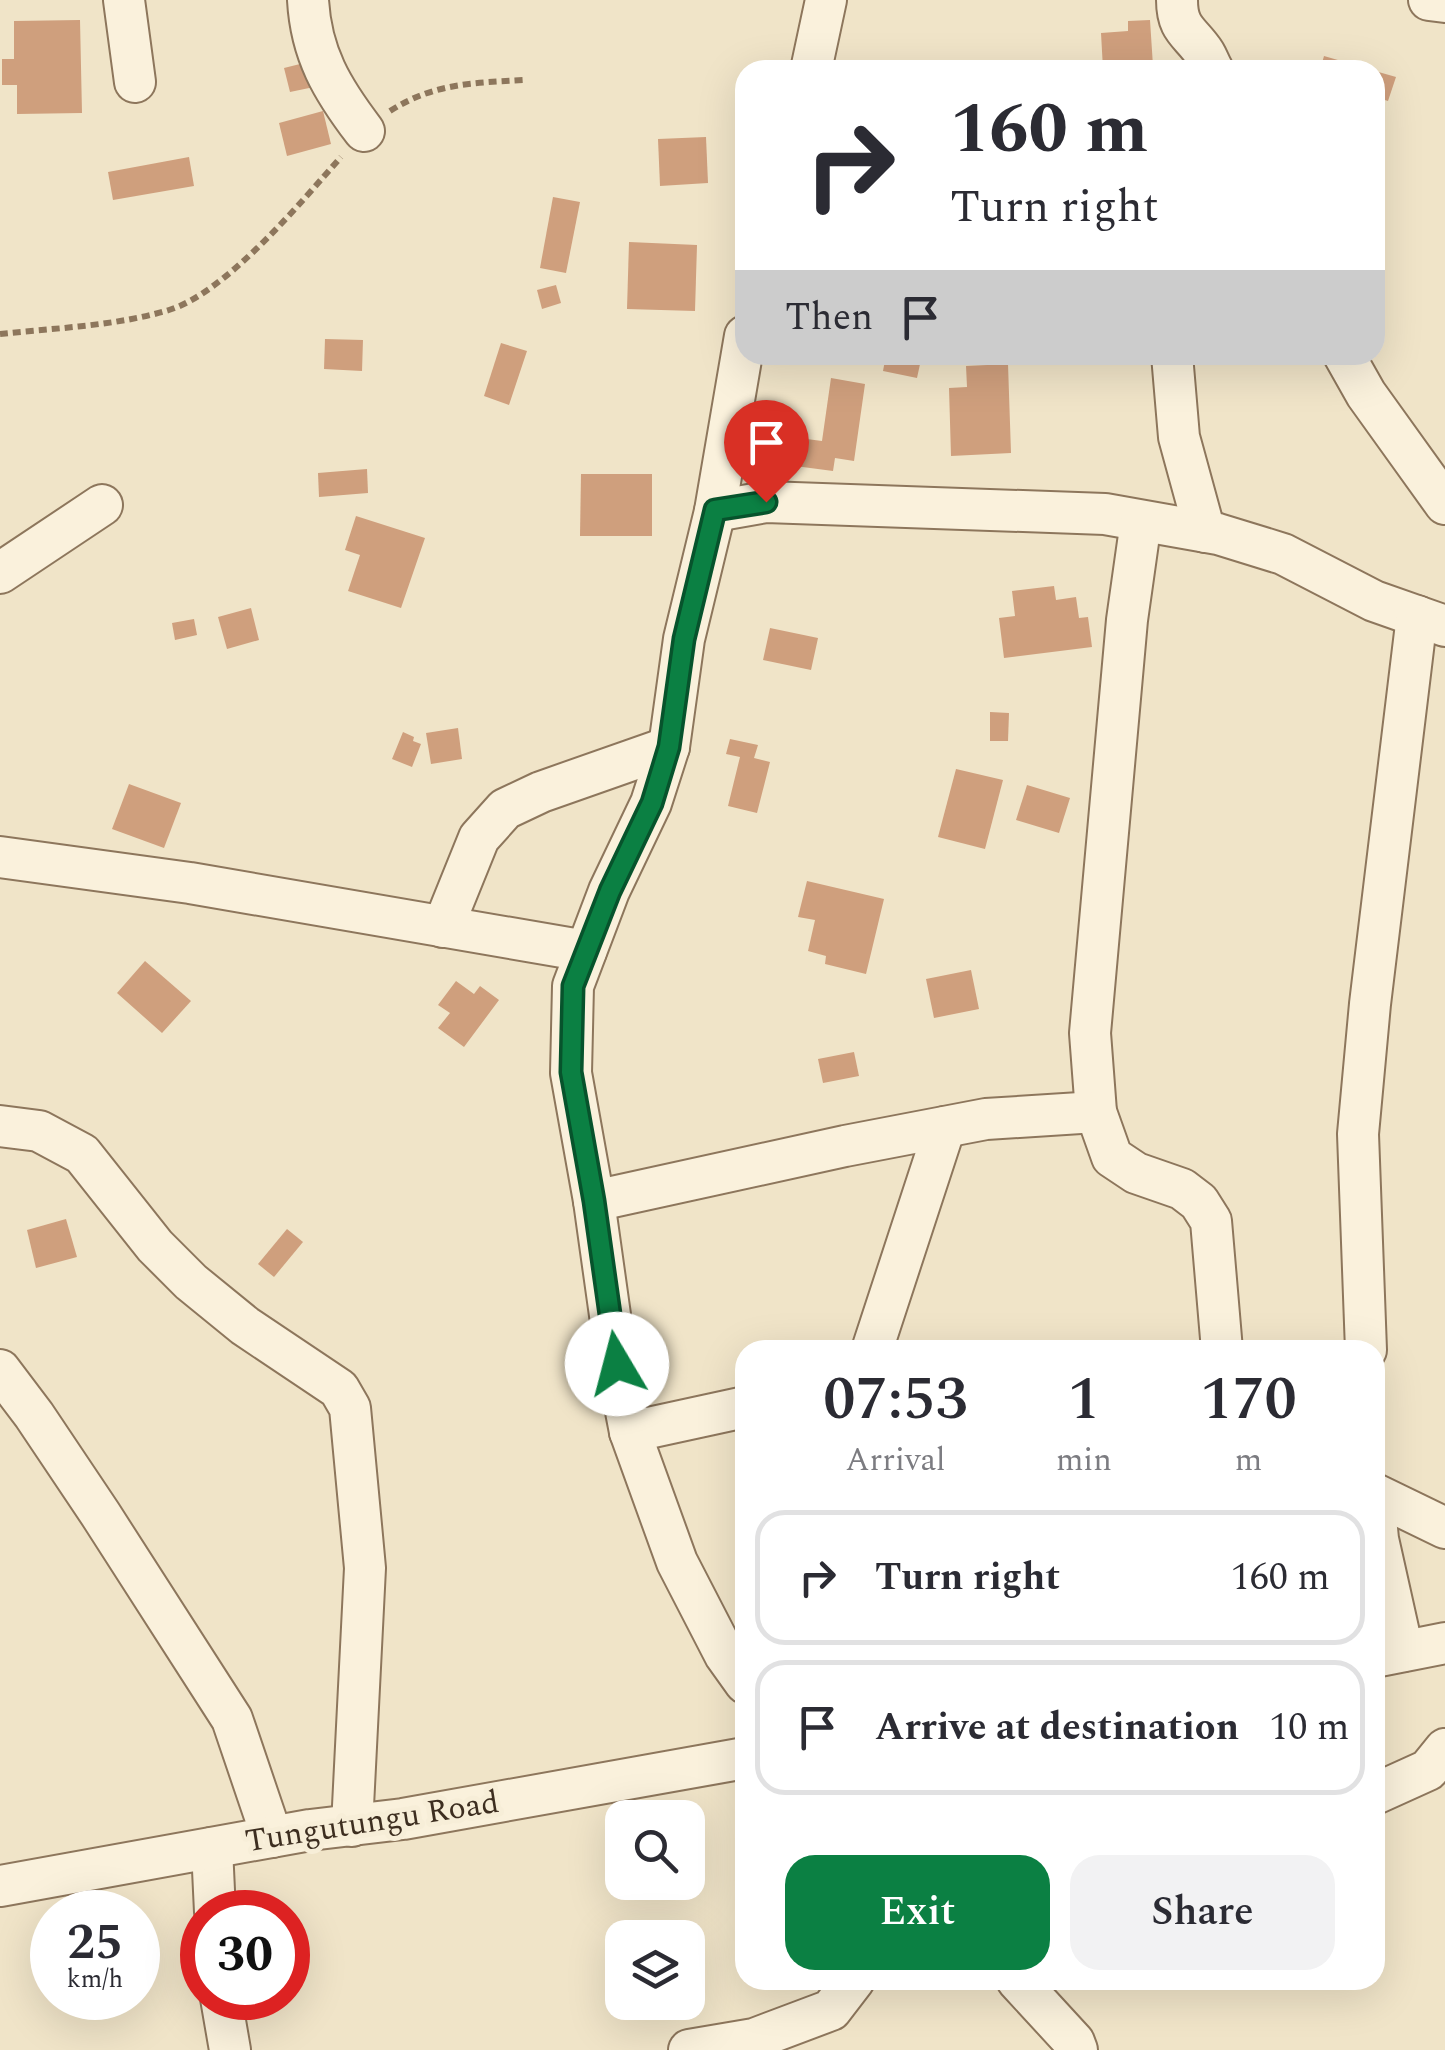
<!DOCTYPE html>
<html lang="en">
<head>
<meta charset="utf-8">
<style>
	body { margin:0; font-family:Spectral,serif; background:#f2f2f3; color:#2b2b33; height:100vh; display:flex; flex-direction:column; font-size:38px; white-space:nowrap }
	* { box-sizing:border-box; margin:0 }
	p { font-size:32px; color:#7c7c81 }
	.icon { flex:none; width:55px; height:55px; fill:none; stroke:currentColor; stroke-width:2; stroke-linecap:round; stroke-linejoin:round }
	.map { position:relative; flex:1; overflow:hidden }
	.drawer { position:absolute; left:735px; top:1340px; width:650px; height:650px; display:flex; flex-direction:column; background:#fff; border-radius:30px; box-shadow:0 10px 40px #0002 }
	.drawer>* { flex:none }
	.guide { position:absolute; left:735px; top:60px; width:650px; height:305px; border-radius:30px; box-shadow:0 10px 40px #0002; background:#fff; color:#2b2b33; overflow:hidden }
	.controls { position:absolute; left:605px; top:1800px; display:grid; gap:20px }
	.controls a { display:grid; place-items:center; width:100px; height:100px; border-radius:20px; background:#fff; box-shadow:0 10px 40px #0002; font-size:50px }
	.speed { position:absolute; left:30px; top:1890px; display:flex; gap:20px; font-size:50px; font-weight:700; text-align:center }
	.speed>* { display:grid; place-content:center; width:130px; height:130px; border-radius:50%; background:#fff; box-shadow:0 10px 40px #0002; line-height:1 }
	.speed small { font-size:25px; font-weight:400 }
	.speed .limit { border:15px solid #d22; background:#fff; color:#111 }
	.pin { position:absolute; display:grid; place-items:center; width:85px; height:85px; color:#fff; margin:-102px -42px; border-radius:50% 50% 50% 0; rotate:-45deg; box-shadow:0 0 10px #0007 }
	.pin .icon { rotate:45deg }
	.me { position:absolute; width:110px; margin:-55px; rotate:352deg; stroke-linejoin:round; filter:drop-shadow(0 0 8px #0008) }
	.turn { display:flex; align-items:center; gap:35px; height:210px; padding:0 50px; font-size:45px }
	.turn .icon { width:130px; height:130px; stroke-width:2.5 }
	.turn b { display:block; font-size:70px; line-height:85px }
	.then { display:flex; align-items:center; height:95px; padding:0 50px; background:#0003; gap:20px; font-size:38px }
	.eta { display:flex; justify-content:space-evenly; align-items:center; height:170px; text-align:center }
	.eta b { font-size:60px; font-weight:600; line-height:70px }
	.button { display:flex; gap:20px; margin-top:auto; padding:20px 50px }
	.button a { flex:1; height:115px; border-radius:30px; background:#0b8043; color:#fff; font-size:40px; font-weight:600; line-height:115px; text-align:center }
	.button a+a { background:#f2f2f3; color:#2b2b33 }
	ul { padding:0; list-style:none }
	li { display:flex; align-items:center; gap:30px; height:135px; margin:0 20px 15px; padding:0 30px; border:5px solid #e1e1e2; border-radius:30px }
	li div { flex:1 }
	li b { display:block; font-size:38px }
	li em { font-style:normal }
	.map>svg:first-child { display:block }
	.building { fill:#cf9f7d }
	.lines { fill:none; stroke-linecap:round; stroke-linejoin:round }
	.street-casing { stroke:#8d765c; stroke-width:44 }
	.path { stroke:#8d765c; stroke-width:6; stroke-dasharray:8 5; stroke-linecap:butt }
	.street { stroke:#faf1dc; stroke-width:40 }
	.route-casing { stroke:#07532c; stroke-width:25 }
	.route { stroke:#0b8043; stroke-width:18 }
	.labels { text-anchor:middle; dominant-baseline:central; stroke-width:10; stroke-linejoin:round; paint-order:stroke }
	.street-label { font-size:32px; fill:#3d2e20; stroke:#f7eed8 }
</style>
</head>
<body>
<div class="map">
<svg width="1445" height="2050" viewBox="0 0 1445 2050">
	<rect width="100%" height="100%" fill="#f0e4c8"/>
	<g class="building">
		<path d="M80,20L82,113L17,114V85H2V59H14V21Z"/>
		<path d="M1150,20L1153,66L1103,69L1101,33L1128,31V21Z"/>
		<path d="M1324,56L1369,69V70H1320Z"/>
		<path d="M308,62L314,87L290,92L284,68Z"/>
		<path d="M1375,71L1396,77L1388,101L1375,97Z"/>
		<path d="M323,111L331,144L287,156L279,123Z"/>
		<path d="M706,137L708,183L660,186L658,139Z"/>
		<path d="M189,157L194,186L113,200L108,172Z"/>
		<path d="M553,197L580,202L566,273L540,268Z"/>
		<path d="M629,242L697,245L695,311L627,309Z"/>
		<path d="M556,285L561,303L542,309L537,290Z"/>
		<path d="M325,339L363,340L362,371L324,369Z"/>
		<path d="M501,343L527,351L509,405L484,396Z"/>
		<path d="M886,355H922L917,378L883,371Z"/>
		<path d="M1008,364L1011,453L951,456L949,388L967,387L966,366Z"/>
		<path d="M831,378L865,384L854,461L835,458L833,471L795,466L799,438L822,441Z"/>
		<path d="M367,469L368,493L319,497L318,473Z"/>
		<path d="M581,474H652V536H580Z"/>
		<path d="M356,516L425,538L401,608L348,591L360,555L345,550Z"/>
		<path d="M1054,586L1056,600L1076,597L1079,618L1088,617L1092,647L1004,658L999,618L1015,616L1012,591Z"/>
		<path d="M251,608L259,640L227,649L218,617Z"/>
		<path d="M194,619L197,635L175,640L172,623Z"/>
		<path d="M770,628L818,638L811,670L763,660Z"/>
		<path d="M990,712L1009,713L1008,741H990Z"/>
		<path d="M458,728L462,759L431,764L426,733Z"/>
		<path d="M403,732L414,737L413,741L421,744L412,767L392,759Z"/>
		<path d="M730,739L758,745L754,758L770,762L757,813L728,806L740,757L726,754Z"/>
		<path d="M956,769L1003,780L985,849L938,837Z"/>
		<path d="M129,784L181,803L164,848L112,829Z"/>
		<path d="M1027,785L1070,798L1059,833L1016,820Z"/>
		<path d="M807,881L884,899L866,974L825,964L826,956L808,951L815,920L798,917Z"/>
		<path d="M145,961L191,1001L162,1033L117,993Z"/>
		<path d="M971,970L979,1009L934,1018L926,979Z"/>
		<path d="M456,981L474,994L480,986L499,1000L464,1047L438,1028L450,1013L438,1005Z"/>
		<path d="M854,1052L859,1076L823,1083L818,1059Z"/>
		<path d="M66,1219L77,1257L36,1268L27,1230Z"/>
		<path d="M287,1229L303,1242L274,1277L258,1264Z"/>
	</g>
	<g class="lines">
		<g class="street-casing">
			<g id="street">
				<path d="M124,0L135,82"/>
				<path d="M308,0C311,54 332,89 364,131"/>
				<path d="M1177,0C1177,31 1191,32 1205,54C1208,59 1210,65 1213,70"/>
				<path d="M1429,0L1445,2"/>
				<path d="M811,70L826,0"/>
				<path d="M745,336L715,511L684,639L669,747L651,803L609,891L573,986L571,1073L594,1201L617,1365L630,1432L677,1562L725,1655L745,1683"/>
				<path d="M1172,355L1179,437L1205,532"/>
				<path d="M1344,355L1366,394L1445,504"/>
				<path d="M715,511L766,502L1105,514L1218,534L1283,554L1374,601L1445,626"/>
				<path d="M1141,521L1127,620L1090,1033L1096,1112L1112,1157L1136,1173L1182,1189L1199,1202L1211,1221L1222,1350"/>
				<path d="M0,573L102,505"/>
				<path d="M0,857L190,883L586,951"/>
				<path d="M443,927L479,838L505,809L541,792L669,747"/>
				<path d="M0,1126L39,1131L82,1154L155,1246L191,1282L245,1326L339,1389L350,1408L365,1568L352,1826"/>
				<path d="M594,1201L845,1146L986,1119L1096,1112"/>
				<path d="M872,1350L945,1127"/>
				<path d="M1366,1350L1358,1134L1370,1004L1417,616"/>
				<path d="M0,1370L34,1415L101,1515L232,1719L272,1837"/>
				<path d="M630,1432L745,1407"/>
				<path d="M1375,1494L1445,1528"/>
				<path d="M1375,1508L1378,1539L1403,1651"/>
				<path d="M1375,1657L1445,1643"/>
				<path d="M1375,1794L1428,1770L1445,1749"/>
				<path d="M212,1848L215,1912"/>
				<path d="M0,1886L310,1830L403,1819L745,1758"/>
				<path d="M1017,1980L1074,2042L1077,2050"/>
				<path d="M221,1998L230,2050"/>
				<path d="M689,2050L754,2039L831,2010L854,1980"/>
			</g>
		</g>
		<g class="path">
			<path d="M390,111C434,83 473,83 523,80"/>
			<path d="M0,334C55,328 116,326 169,310C227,292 301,202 341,157"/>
		</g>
		<use href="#street" class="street"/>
	</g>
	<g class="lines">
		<g class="route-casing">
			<path id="route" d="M617,1364L594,1201L571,1072L573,986L610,891L652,803L669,747L684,639L715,510L766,502"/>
		</g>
		<use href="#route" class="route"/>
	</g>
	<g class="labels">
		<g class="street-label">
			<text transform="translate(372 1822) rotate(-9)">Tungutungu Road</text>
		</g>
	</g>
</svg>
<div class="controls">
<a><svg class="icon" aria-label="search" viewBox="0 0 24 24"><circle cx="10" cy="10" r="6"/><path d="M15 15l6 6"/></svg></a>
<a><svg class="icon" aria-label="layers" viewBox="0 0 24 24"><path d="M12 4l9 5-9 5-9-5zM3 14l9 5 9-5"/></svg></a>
</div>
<div class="speed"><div>25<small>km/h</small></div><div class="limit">30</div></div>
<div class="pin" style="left:766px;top:502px;background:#d93025"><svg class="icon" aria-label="arrive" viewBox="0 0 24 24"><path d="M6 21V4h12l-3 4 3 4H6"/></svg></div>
<svg class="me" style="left:617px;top:1364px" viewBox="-20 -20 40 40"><circle r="19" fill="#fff"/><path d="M0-13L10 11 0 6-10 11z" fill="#0b8043"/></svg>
<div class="guide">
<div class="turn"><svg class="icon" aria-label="right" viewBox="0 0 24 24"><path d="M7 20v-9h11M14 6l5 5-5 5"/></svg><div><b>160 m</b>Turn right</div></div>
<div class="then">Then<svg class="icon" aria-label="arrive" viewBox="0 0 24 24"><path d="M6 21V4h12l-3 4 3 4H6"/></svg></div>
</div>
<section class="drawer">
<div class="eta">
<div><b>07:53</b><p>Arrival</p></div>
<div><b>1</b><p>min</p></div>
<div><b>170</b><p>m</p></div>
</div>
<ul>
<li><svg class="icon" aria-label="right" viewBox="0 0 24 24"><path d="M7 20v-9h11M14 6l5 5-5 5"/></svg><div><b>Turn right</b></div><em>160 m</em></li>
<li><svg class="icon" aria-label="arrive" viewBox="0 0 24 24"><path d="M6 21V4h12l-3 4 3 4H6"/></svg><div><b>Arrive at destination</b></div><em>10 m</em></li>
</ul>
<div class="button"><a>Exit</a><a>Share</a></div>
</section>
</div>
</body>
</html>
